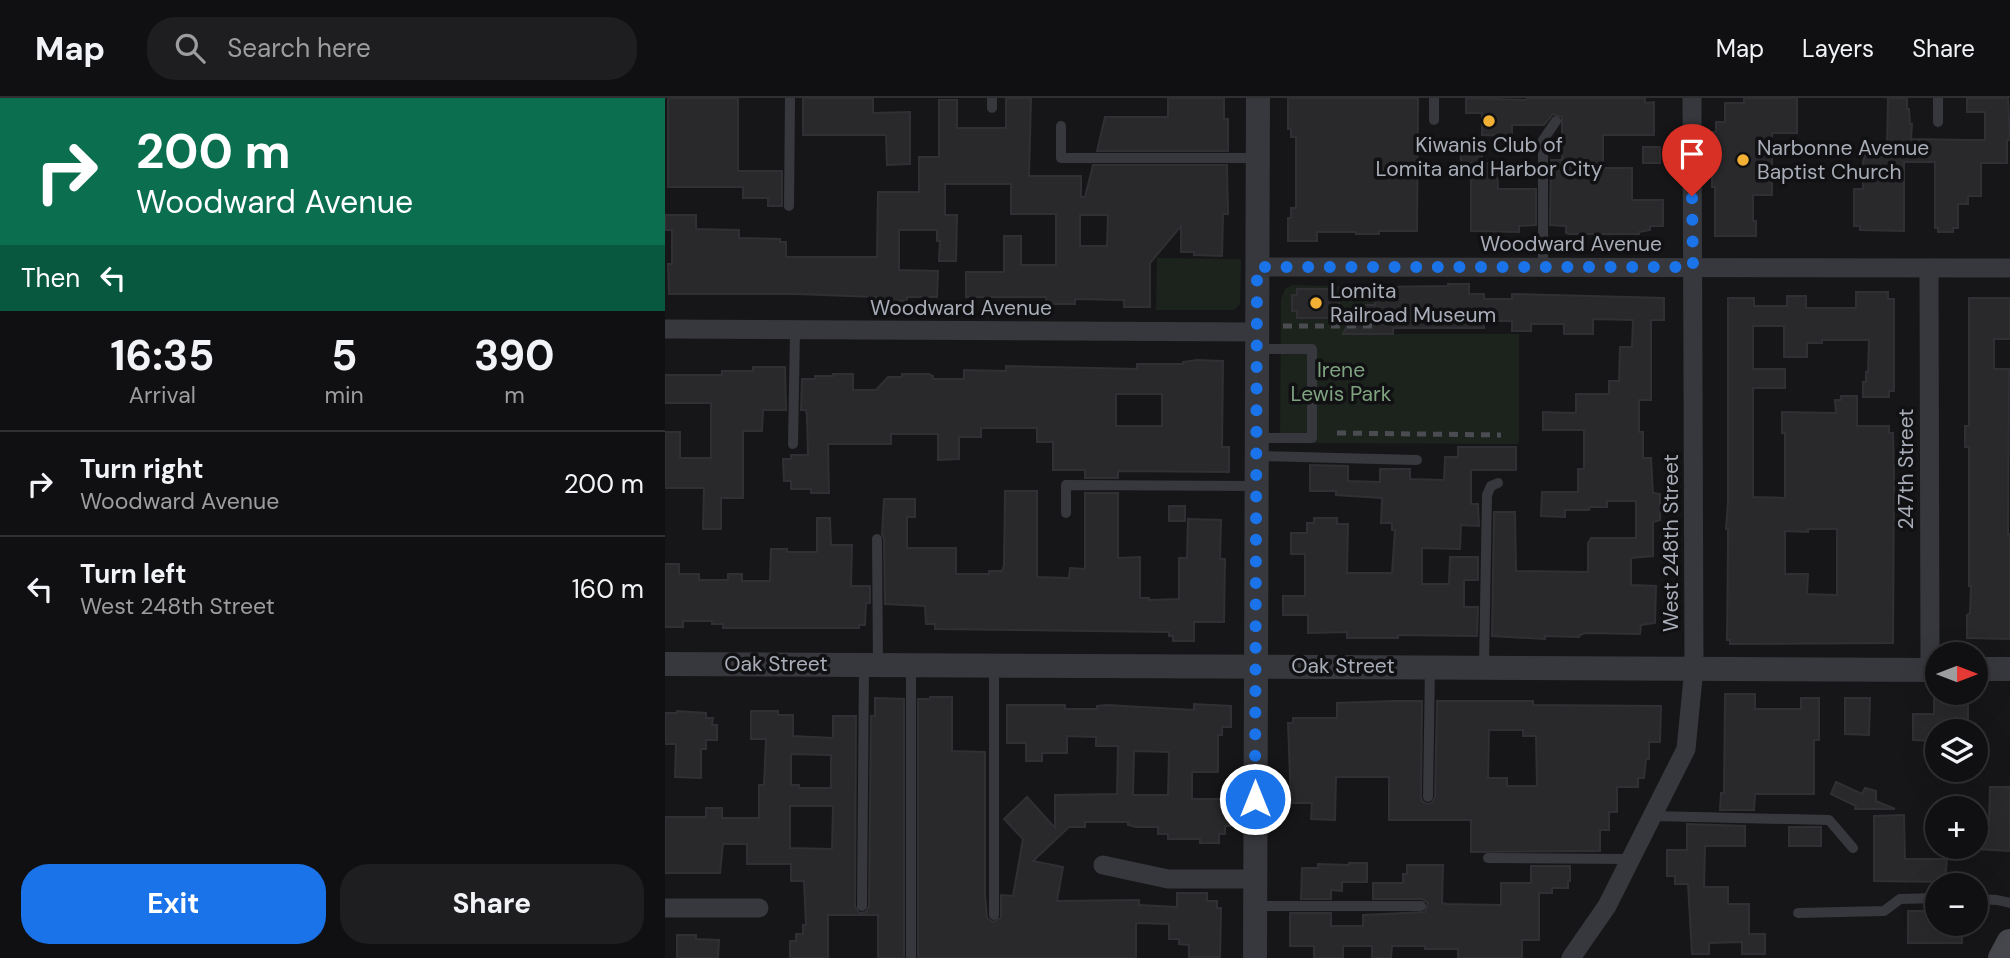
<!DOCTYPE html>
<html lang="en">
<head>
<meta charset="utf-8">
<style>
	body { margin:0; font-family:"DM Sans",sans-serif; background:#1e1e20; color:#f1f3f6; height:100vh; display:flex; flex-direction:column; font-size:26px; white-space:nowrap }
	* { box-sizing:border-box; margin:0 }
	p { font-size:23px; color:#9c9d9f }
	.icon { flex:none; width:38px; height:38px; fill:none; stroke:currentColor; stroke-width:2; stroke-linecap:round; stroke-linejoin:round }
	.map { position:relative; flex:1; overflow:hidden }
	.sheet { display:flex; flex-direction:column; background:#101012; width:665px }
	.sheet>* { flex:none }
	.hud { background:#0b6e4f; color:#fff; overflow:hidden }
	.needle { width:46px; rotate:90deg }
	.fabs { position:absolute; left:1260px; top:544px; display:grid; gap:14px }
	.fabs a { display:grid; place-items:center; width:63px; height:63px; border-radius:50%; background:#101012; box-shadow:0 7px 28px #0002,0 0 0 2px #303032; font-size:35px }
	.pin { position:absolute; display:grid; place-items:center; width:60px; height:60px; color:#fff; margin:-72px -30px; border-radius:50% 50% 50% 0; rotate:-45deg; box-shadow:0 0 7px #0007 }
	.pin .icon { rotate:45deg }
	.me { position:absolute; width:77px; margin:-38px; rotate:0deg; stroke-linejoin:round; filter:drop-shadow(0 0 5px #0008) }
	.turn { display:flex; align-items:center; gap:24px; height:147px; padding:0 21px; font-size:32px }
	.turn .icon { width:91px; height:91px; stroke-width:2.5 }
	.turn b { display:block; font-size:49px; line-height:60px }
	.then { display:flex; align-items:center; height:66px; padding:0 21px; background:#0003; gap:14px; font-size:26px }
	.eta { display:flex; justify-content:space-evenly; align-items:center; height:119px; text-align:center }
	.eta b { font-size:42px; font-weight:700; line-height:49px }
	.action { display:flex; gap:14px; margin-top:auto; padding:14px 21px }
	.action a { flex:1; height:80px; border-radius:28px; background:#1a73e8; color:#fff; font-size:28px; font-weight:700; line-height:80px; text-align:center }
	.action a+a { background:#1e1e20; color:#f1f3f6 }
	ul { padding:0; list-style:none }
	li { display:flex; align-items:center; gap:21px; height:105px; padding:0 21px; border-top:2px solid #303032 }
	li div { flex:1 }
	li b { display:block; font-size:26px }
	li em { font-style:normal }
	header { display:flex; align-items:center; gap:42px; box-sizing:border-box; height:98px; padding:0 35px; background:#101012; border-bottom:2px solid #303032 }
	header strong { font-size:33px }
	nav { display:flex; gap:38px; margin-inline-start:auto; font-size:24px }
	.search { width:490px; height:63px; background:#1e1e20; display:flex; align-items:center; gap:18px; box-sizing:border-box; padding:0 24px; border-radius:28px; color:#9c9d9f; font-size:26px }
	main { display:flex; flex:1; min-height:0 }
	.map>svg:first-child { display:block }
	.green { fill:#1c231d }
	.building { fill:#29292c; stroke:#303034; stroke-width:2; fill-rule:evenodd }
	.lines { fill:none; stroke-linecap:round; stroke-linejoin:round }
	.service { stroke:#37383d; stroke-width:10 }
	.minor { stroke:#37383d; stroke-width:19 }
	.tertiary { stroke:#37383d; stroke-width:24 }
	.secondary { stroke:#45474d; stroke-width:28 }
	.rail { stroke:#4a4c52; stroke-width:5; stroke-dasharray:9 7; stroke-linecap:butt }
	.route { stroke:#1a73e8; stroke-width:12; stroke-dasharray:0 21.6 }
	.poi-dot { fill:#f2b134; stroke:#111113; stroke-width:2.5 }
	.labels { text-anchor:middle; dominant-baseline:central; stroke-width:7; stroke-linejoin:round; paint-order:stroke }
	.poi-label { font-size:21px; fill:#a8adb8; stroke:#111113; text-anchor:start }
	.street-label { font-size:21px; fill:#a8adb8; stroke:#111113 }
	.park-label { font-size:21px; fill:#7fa381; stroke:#111113 }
</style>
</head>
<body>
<header>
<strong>Map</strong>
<div class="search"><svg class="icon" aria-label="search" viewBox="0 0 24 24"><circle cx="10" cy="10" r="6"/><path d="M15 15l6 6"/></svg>Search here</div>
<nav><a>Map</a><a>Layers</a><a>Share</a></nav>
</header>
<main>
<section class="sheet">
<div class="hud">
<div class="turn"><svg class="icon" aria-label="right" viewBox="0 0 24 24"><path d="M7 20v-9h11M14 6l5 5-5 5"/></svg><div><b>200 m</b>Woodward Avenue</div></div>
<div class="then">Then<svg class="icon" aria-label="left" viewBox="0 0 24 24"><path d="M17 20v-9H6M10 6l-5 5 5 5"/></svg></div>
</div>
<div class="eta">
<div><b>16:35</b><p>Arrival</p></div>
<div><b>5</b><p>min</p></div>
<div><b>390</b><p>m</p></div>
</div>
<ul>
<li><svg class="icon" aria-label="right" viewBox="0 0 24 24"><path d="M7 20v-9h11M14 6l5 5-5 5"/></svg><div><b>Turn right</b><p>Woodward Avenue</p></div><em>200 m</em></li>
<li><svg class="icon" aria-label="left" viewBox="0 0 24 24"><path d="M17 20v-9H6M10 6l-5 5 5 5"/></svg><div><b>Turn left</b><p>West 248th Street</p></div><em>160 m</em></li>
</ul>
<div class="action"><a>Exit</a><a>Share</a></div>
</section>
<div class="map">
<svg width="1345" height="860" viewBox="0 0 1345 860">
	<rect width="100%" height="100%" fill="#161618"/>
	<g class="green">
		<path d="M492,160L576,161L575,206L569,212H491Z"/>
		<path d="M627,187L710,189V236H854V346L615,345L616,201L620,191Z"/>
	</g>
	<g class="building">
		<path d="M3,0H73V73H117V108H103V100H78V89H3Z"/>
		<path d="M138,0H208V15L245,14V66L222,67L221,37H138Z"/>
		<path d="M341,0H366L364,78H416V99H420L428,67H562L563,116H558L557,158L529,157V154H516V128L485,165V209H459V202L410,201V206H381V199H301V174H339V138H356V167H391V116H346V86H280V117H292L291,163H274L275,143H272V132H234V172L273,173L272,199H242V203L211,202V199L131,196H4L3,166H7V132H0V117H31V131L74,132V140L115,141V144H121V159H212L213,94H254V59H274V2H292V30H341ZM415,117H443L442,148H415Z"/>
		<path d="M503,0H559V21H563V53H432L440,19H503Z"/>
		<path d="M623,0H753L752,133H714V136H691V134H652V143H623V120H626V110H631V39H626V31H623Z"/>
		<path d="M801,0L861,2L862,0H980V5L989,4V37H938V70H967V102H998V128H985V132L974,134V136H904L901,135V128L885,127L886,62H897V19L888,16L879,27H847V38L817,37V15H801Z"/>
		<path d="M1079,0H1132V35H1107V97H1088V123H1091V138H1050V89H1047V34H1051V24H1060V5H1079Z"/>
		<path d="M1223,0H1242V11H1244L1245,26H1247L1246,41L1301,42H1320V14H1302V0H1343L1345,42H1342V65H1316V98H1303V106H1293V130H1288V134H1273V130H1270V64H1239V133L1195,132V128H1189V91H1198V64L1202,49H1222Z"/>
		<path d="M817,42V65H796L795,43Z"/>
		<rect x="978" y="49" width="17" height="16"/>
		<path d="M832,65L833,91H871V127L854,128V134L806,133V66Z"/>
		<path d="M783,186H804V196H819V201H847V196L999,200V222H986V302H974V334H978V360H986L988,395L995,396V422L988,424V458L966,460V487L991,488L990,525L976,527L975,536L921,535L915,537L914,539L880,538V541L827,538L829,414H850L851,473L923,474V445L926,440H971V403H942V409H925L924,412H900V419L876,418L877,394H913V371H919V332H878V314L911,315V296H944V283H954L955,249H967L968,222L928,221V236H899V226H866V233H847V223H819V230H728V236H678L692,207H710V189L783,188Z"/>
		<path d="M632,191H669L668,197H674V220H632V213H627V197H632Z"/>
		<path d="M1191,194H1223V201H1229V293H1224V299H1198V284H1201V274H1203L1204,242H1157V245H1142V259H1119V228H1088V271H1120V290H1088V399L1120,400V335H1117V314L1171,315L1170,302H1176V298H1192V328H1224V335H1228L1229,376L1228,545L1065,546V542H1062L1063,448V431H1061L1063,404V200H1089V208H1122V198H1141V210H1191ZM1143,431H1172V497L1142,496L1143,476H1120V433L1143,434Z"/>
		<path d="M1304,200H1345V241H1329V271H1344L1343,436H1345V541L1302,540V517L1305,515L1306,488H1304V349H1300V328H1304Z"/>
		<path d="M532,262L558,263L557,349H564V374L453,373V380H420V372H388V344H372V330H316V339H294V361L273,362V336H226V346H163L164,395H146V391H126V383H119L118,361H126V357H143L142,318L141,312H136L137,281H150V278H168V276H188V292H211L223,279H237V276H264L268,278V281H299V272L341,273V268L472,271V266H518V264ZM451,296H497V328H451Z"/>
		<path d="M88,269H120L121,312H98L97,333H78V400H56V431H38L39,390H0V334H15V360H46V305H0V277H57V273H88Z"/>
		<path d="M793,349H851V372H806V406H813L814,428L796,427L795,451L757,450V486H784L785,459H813V482H799V509H813L812,538L733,537V540H682V534L643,535V517H618V498H640V456H626V435H642V425H649V420H672V426H683L682,475H727L730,432H727V425H716L717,400L671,397V393H645V367L683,368V383L715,384V371H745V381L779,382L780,359H793Z"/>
		<path d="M340,393H372V479L404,480L405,470L420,471V395H453V460L475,459V500H484V502L514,501V460H522L523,421L556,422L555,461H560L559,524H529V543H508V538H504V534L270,531V526H261L260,508L220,506L219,441L217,436L219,401H250V419H242V450H291V476H324V473H337L339,467Z"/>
		<rect x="504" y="408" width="16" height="15"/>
		<path d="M152,420H165L166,447H187L186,488H205V505H201L200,527H194V530H58V526H47V523H18V529H0V466H14V476H34V482H63V476H77V483H105L106,451H122V454H152Z"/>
		<path d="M1060,596H1090V611H1136V600H1154V642H1149V696H1090L1089,712H1055L1056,695H1059Z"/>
		<path d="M265,599H287V653L320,654V797L322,820L328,824L336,820V797L348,798L358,741L339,721L362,699L390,730V697L452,696L453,648H431V639L402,638V655H377V663H361V645H342V607H400V611H432V608L442,607L529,612V606L566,608V629H557V637H553V674H527V701H568V728H560V736H554V745H535V741H503V736H493V729H471L463,727V724H420V729H404L368,763L398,769L392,803L474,802V807L512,809V795H542V803H552V810H556L555,859H524V847L514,846V841H504V826L471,825V860H253V601H265ZM469,653L504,654L503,697H468Z"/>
		<path d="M210,600L239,601V860H213V817H163V860H125V843H131V836H138V827H141L139,783H126V766H82V746H58L55,775H0V719H41V710H57V720H94V687H99L101,641H86V613H113V617H128V638L168,640V618H191L190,808L194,815L201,814L204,808L206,618H210ZM126,656L166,657V690H134V687H126ZM125,708H168L167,751L125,750Z"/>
		<path d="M1180,600H1205L1204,637L1180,636Z"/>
		<path d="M1269,600L1287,601L1289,607H1303V634H1272L1270,643L1248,642V616H1269Z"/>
		<path d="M727,603H757L756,699L757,703L762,706L767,705L770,699L772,603H868V607L996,608L995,644H984V661H981L979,680H973V689H952V714H944V732H935V753L806,754V722H724V679H671L670,722L646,721L647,705H626L623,625H628V620H672V605ZM824,632H858V638H871L872,688H842V680H823Z"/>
		<path d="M12,613L41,615V620H48L47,627H52V642H41V651H36V680L10,679L11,646H0V615H12Z"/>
		<path d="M1171,684L1197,696L1200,690L1211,693V703L1230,711H1190L1191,708L1166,696Z"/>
		<path d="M1325,689H1345V753L1311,751V722L1324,723Z"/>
		<path d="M1239,717L1240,761H1282L1280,784L1209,783V718Z"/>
		<path d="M1022,726L1080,728V748H1040L1039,789H1063V806H1084V836H1100V856H1077V844L1044,845V856H1027L1023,786H1010V778H1002V752H1022Z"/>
		<rect x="1124" y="729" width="32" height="19"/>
		<path d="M684,765H702V784H677V793L666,792V801H636L637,770H653V766L684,767Z"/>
		<path d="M742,767H778L777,805L782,806L836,807V785H866V768H905V783H903V790H887V795H874V842H857V860H793V851H760V848H727L726,860H707V848H678V860H649V848H625V815H666V828H698V817L760,814L763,805L757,801H708V785H738V776H742Z"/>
		<path d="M1243,813H1272V826H1297V845H1243Z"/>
		<path d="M12,837H31V841L54,842L53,860H12Z"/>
	</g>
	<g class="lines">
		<g class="service">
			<path d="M769,0V22"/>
			<path d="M327,10V0"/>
			<path d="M1273,24V0"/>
			<path d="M396,28V60H592"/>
			<path d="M124,108L125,0"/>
			<path d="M878,169V42L891,23"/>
			<path d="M592,340H647V251H592"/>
			<path d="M128,346L130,233"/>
			<path d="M592,358L752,362"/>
			<path d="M401,415V387L591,388"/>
			<path d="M212,441L213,567"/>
			<path d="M329,568V817"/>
			<path d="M819,568L822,397L826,388L833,385"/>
			<path d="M763,699L765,569"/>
			<path d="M988,718L1164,722L1188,750"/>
			<path d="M823,760L965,761"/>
			<path d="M1311,801L1332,802L1345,805"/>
			<path d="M197,808L199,568"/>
			<path d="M591,808H756"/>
			<path d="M1133,815L1219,813L1235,801L1272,800"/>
			<path d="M246,860V568"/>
		</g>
		<g class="minor">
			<path d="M592,169L1345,170"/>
			<path d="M1264,170L1265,572"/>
			<path d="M0,231L592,234"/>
			<path d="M438,767L503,781H590"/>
			<path d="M0,810H94"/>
			<path d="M906,860L942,808L1021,651L1029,570L1027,0"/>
		</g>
		<g class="tertiary">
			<path d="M0,566L1272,572"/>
			<path d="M1311,571H1345"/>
			<path d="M590,860L593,0"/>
		</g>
		<path class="secondary" d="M1337,860L1345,845"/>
		<g class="rail">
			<path d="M618,228H707"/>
			<path d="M672,335L836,337"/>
		</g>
	</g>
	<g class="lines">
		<path class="route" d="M590,701L592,169H1028L1027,98"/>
	</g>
	<g class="poi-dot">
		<circle cx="824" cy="23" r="7"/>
		<circle cx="1078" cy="62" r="7"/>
		<circle cx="651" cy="205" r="7"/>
	</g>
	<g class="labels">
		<g class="poi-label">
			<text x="824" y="47" text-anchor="middle">Kiwanis Club of<tspan x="824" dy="24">Lomita and Harbor City</tspan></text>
			<text x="1092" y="50">Narbonne Avenue<tspan x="1092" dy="24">Baptist Church</tspan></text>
			<text x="665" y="193">Lomita<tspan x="665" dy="24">Railroad Museum</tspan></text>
		</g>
		<g class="street-label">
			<text x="906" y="146">Woodward Avenue</text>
			<text x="296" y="210">Woodward Avenue</text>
			<text transform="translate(1241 371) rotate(-90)">247th Street</text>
			<text transform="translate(1006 445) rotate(-90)">West 248th Street</text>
			<text x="111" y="566">Oak Street</text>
			<text x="678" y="568">Oak Street</text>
		</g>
		<g class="park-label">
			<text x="676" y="272">Irene<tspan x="676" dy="24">Lewis Park</tspan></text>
		</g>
	</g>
</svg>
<div class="fabs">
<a><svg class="needle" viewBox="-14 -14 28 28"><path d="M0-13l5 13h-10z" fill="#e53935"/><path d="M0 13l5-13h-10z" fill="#9c9d9f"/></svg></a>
<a><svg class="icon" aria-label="layers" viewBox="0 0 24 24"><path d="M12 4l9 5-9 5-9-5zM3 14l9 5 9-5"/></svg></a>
<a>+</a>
<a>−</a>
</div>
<div class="pin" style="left:1027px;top:98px;background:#d93025"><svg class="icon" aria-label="arrive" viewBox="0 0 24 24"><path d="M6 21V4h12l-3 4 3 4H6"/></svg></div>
<svg class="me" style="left:590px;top:701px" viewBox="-20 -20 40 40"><circle r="17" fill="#1a73e8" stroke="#fff" stroke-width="3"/><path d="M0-11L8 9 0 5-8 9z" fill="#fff"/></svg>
</div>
</main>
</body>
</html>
